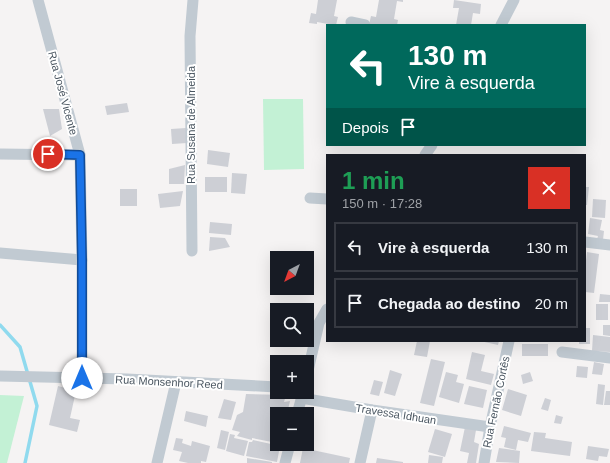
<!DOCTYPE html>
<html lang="pt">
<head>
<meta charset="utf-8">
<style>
	body { margin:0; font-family:Arial,sans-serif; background:#242831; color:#f1f3f6; height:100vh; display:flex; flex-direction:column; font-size:15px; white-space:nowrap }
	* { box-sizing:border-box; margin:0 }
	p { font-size:13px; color:#9ea1a6 }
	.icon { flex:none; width:22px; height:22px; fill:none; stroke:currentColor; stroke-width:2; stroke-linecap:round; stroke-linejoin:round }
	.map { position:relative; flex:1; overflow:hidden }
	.sheet { position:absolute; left:326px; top:154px; width:260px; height:188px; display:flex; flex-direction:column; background:#171b24; border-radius:0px; box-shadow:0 4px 16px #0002 }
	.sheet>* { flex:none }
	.guide { position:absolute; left:326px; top:24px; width:260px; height:122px; border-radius:0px; box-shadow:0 4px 16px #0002; background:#00695c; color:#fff; overflow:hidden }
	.needle { width:26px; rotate:221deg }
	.fabs { position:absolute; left:270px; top:251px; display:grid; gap:8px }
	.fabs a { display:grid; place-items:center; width:44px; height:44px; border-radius:0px; background:#171b24; box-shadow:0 4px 16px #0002; font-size:20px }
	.pin { position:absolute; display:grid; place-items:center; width:34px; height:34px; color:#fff; margin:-17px; border:2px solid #fff; border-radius:50%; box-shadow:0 1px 4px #0007 }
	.me { position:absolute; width:44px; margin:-22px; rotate:0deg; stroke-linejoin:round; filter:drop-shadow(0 0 3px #0008) }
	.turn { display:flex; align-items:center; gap:14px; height:84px; padding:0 16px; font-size:18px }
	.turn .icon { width:52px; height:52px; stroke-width:2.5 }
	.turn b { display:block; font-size:28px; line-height:34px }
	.then { display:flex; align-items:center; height:38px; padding:0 16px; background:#0003; gap:8px; font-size:15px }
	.round { display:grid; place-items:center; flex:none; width:42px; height:42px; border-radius:0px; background:#242831 }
	.overview { display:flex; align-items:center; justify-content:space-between; height:68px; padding:0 16px }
	h1 { font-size:24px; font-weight:700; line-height:30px; color:#1e9e55 }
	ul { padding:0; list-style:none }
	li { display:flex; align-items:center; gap:12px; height:50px; margin:0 8px 6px; padding:0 8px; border:2px solid #363941; border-radius:0px }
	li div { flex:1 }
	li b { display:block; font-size:15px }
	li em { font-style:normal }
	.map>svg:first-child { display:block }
	.green { fill:#c3f1d5 }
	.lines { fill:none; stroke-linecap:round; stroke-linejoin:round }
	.stream { stroke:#90daee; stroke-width:3.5 }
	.building { fill:#cdcfd5 }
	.minor { stroke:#c1cad2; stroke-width:11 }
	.route-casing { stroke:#114b97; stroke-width:10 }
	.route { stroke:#1a73e8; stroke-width:7 }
	.labels { text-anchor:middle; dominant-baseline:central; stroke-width:4; stroke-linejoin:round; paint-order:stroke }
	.street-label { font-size:11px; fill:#4a5661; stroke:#fff }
</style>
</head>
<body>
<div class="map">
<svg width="610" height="463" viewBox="0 0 610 463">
	<rect width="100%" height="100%" fill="#f5f3f3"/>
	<g class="green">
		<path d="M263,99H303L304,169L264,170Z"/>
		<path d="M0,395L24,396L7,463H0Z"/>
	</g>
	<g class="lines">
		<path class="stream" d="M0,325L20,347L37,406L25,463"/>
	</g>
	<g class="building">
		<path d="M318,0H337L334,16L338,17L336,25H328V24L317,22V24L309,23L311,13L316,14Z"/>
		<path d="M379,0H403V2L397,1L394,19L398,20L397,25H369L371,16L376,17Z"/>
		<path d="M454,0L481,4L480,14L473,13L471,25H456L459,8H453Z"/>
		<path d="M127,103L129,112L107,115L105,106Z"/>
		<path d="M43,109H59L62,129L50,136Z"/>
		<path d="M186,128L187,143L172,144L171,129Z"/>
		<path d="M208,150L230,153L228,167L207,164Z"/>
		<path d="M185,165L184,184H169V169Z"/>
		<path d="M232,173L247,174L245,194L231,193Z"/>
		<rect x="205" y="177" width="22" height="15"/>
		<path d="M585,187H589L587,205H585Z"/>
		<rect x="120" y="189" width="17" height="17"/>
		<path d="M183,191L180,206L160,208L158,194Z"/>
		<path d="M593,199L606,200L605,218L592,217Z"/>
		<path d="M590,218L602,220L600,230L604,231L603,240L597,239L598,236L588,234Z"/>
		<path d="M210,222L232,224L231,235L209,233Z"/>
		<path d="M210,237L225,238L230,247L209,251Z"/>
		<path d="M587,252L599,254L594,293L585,292V269Z"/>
		<path d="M600,294L610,295V302H599Z"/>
		<rect x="596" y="304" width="12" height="16"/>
		<path d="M603,325H610V336L603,335Z"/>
		<path d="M585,328H590V344H579V341H585Z"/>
		<path d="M593,335L610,337V352L592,351Z"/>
		<path d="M417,341H430L427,357L414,355Z"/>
		<path d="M480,341H499L498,345Z"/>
		<rect x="522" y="344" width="26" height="12"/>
		<path d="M472,352L485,355L481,371L494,374L491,385L466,379Z"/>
		<path d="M431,359L445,362L434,406L420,403Z"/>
		<path d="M594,362L604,364L602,375L592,374Z"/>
		<path d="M577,366L588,367L587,378L576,377Z"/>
		<path d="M390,370L402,374L395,396L384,393Z"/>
		<path d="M446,372L458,375L456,382L464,384L459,403L439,397Z"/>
		<path d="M530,372L533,381L523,384L521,375Z"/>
		<path d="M374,380L383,382L379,396L370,394Z"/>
		<path d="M598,384L605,385L603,405L596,404Z"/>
		<path d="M58,386L76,391L70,418L80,420L77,432L49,425Z"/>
		<path d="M469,386L487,390L483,408L464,404Z"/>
		<path d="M508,389L527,395L521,416L502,410Z"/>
		<path d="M606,391H610V405H604Z"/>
		<path d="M246,394L286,395L284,402L290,401L287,414H277V443L252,438V440L237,436L240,432L232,430L237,415L243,412Z"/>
		<path d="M545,398L551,400L548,411L541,409Z"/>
		<path d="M224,399L236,402L231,420L218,418Z"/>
		<path d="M186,411L208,416L206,427L184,421Z"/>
		<path d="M556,415L563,417L561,424L554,423Z"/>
		<path d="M504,426L531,433L528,442L518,440L516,450L504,447L506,438L501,437Z"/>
		<path d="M465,427L476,430L474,442L479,444L476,463H467L469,453L460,451Z"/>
		<path d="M435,429L452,434L445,457L428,452Z"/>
		<path d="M221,430L229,432L225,450L217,448Z"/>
		<path d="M534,432L546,433L545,438L572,442L570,456L531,451Z"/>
		<path d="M230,434L235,435L234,438L248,441L244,456L226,451Z"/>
		<path d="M176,438L183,439L182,443L191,446L192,441L210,446L206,462L201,461V463H188L179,461L182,452L173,450Z"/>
		<path d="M253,440L280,446L277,462L246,456L249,442H252Z"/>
		<path d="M588,446L609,449L607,457L599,456L598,461L586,459Z"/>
		<path d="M303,448L350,458L349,463H300Z"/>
		<path d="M499,448L520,451L519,463L496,462Z"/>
		<path d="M429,455L443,457L442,463H428Z"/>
		<path d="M247,458L272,462V463H247Z"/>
		<path d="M377,458L403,462V463H376Z"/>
	</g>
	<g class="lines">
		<g class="minor">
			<path d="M38,0L80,155L82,260V378"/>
			<path d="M351,22L365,25"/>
			<path d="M501,25L514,0"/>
			<path d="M0,154L80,155"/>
			<path d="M425,155L432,145"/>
			<path d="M310,198L327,199"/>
			<path d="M585,242L610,245"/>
			<path d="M192,251L190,36L193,0"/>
			<path d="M0,253L82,260"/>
			<path d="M562,352L610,358"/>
			<path d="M307,375L319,323L327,309"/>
			<path d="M0,376L127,379L277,387"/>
			<path d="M301,398L372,410L490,427"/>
			<path d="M297,414L303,393"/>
			<path d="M157,463L176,382"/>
			<path d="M285,463L290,444"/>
			<path d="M360,463L372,410"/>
			<path d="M484,463L490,427L509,341"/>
		</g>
	</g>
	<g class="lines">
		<g class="route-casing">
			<path id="route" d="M48,154L80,155L82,260V378"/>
		</g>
		<use href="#route" class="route"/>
	</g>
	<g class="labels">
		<g class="street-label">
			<text transform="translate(63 93) rotate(75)">Rua José Vicente</text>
			<text transform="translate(191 125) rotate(-90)">Rua Susana de Almeida</text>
			<text transform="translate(169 382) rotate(3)">Rua Monsenhor Reed</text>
			<text transform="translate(496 402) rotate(-78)">Rua Fernão Cortês</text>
			<text transform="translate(396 414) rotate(9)">Travessa Idhuan</text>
		</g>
	</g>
</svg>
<div class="fabs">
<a><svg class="needle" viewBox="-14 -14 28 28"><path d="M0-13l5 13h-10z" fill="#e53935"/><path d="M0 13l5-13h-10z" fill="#9ea1a6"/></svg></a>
<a><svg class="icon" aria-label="search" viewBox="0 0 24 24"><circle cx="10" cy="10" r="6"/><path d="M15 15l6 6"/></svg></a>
<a>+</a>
<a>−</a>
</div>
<div class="pin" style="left:48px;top:154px;background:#d93025"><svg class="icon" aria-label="arrive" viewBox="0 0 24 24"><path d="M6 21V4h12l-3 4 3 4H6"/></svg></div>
<svg class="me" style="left:82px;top:378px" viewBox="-20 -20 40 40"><circle r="19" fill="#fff"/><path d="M0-13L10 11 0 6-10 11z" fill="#1a73e8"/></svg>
<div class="guide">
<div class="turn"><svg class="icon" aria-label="left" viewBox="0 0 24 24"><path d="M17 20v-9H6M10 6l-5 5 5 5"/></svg><div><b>130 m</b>Vire à esquerda</div></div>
<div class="then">Depois<svg class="icon" aria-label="arrive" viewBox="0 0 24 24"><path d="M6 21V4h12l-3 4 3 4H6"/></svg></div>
</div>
<section class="sheet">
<div class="overview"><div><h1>1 min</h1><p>150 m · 17:28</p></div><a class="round" style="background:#d93025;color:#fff"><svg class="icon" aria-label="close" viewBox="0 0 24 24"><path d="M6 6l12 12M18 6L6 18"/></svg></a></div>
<ul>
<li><svg class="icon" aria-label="left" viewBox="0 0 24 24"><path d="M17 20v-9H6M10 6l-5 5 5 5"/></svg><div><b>Vire à esquerda</b></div><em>130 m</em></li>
<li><svg class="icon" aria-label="arrive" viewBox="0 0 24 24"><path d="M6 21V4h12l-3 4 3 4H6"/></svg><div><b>Chegada ao destino</b></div><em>20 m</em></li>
</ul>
</section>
</div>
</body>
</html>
